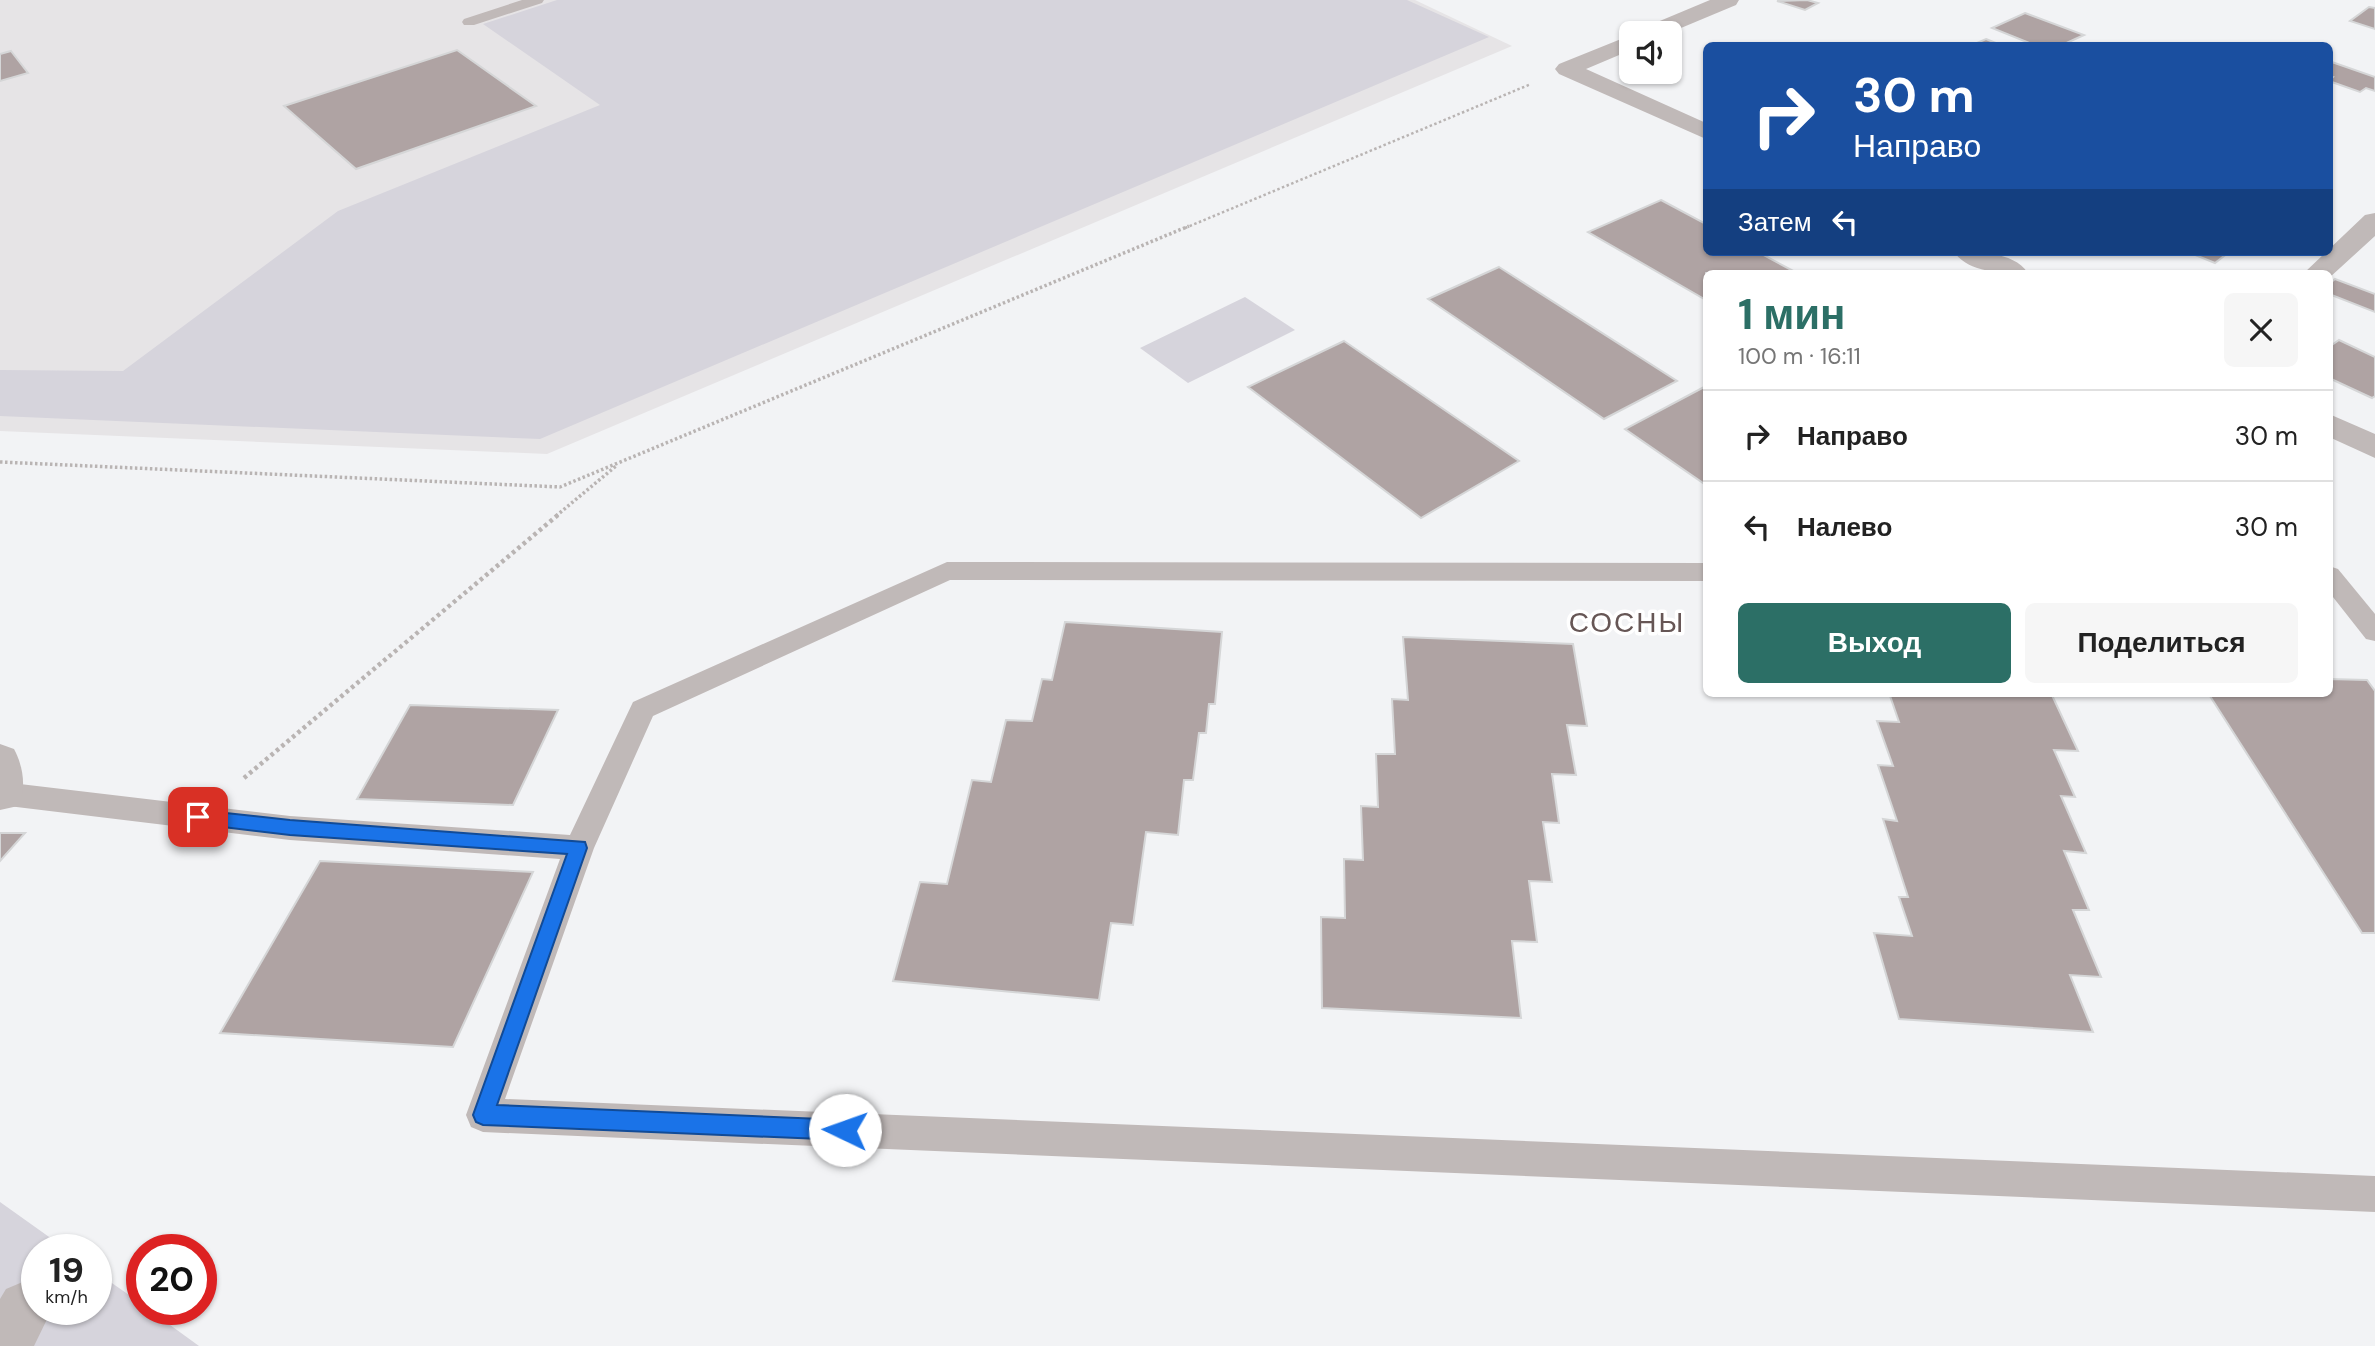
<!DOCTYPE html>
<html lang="ru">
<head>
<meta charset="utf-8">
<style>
	body { margin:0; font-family:"DM Sans",sans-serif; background:#f6f6f6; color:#222; height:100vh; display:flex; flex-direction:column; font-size:26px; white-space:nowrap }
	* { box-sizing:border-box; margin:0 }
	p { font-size:23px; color:#767676 }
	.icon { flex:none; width:38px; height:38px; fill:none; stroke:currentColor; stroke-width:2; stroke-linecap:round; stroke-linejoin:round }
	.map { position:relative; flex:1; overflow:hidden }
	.drawer { position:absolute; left:1703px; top:270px; width:630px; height:427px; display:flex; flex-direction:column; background:#fff; border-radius:10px; box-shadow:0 2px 5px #0004 }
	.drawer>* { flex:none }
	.banner { position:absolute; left:1703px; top:42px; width:630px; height:214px; border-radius:10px; box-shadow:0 2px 5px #0004; background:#1a4fa0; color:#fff; overflow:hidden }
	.fabs { position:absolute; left:1619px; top:21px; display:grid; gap:14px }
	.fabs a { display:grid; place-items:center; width:63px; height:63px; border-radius:10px; background:#fff; box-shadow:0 2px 5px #0004; font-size:35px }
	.speed { position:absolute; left:21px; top:1234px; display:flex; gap:14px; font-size:35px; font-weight:700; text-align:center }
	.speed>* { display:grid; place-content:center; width:91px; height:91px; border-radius:50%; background:#fff; box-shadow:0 2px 5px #0004; line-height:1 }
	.speed small { font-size:18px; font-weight:400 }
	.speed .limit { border:10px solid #d22; background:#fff; color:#111 }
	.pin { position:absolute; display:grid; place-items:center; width:60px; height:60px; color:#fff; margin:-30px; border-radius:14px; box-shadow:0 4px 10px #0006 }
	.me { position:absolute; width:77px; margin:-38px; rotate:273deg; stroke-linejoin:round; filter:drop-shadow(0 0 5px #0008) }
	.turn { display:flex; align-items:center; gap:24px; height:147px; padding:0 35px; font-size:32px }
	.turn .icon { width:91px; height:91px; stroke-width:2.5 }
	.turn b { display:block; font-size:49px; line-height:60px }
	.then { display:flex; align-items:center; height:66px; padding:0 35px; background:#0003; gap:14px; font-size:26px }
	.round { display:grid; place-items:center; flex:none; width:74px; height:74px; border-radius:10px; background:#f6f6f6 }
	.headline { display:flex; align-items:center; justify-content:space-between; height:119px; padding:0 35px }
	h1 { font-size:42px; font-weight:700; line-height:52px; color:#2c6f66 }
	.cta { display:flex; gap:14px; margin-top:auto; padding:14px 35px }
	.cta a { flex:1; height:80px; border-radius:10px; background:#2c6f66; color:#fff; font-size:28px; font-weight:700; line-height:80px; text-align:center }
	.cta a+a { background:#f6f6f6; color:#222 }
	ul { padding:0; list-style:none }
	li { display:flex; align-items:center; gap:21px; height:91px; padding:0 35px; border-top:2px solid #e0e0e0 }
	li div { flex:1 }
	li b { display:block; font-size:26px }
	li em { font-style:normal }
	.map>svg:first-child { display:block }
	.built { fill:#e6e4e6 }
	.green { fill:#d6d4dc }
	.building { fill:#afa3a3; stroke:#d5d6d7; stroke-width:2 }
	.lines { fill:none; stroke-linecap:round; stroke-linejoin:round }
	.path-far2 { stroke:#b9b4b3; stroke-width:2.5; stroke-dasharray:2.5 2.5; stroke-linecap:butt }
	.path-far1 { stroke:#b9b4b3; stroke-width:3.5; stroke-dasharray:2.5 2.5; stroke-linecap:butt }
	.path { stroke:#b9b4b3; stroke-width:4.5; stroke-dasharray:3.5 3.5; stroke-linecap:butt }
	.service { fill:#c0b9b8; fill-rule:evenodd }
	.minor { fill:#c0b9b8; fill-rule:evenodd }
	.route { fill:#1a73e8; stroke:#114b97; stroke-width:2 }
	.labels { text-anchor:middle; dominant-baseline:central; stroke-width:7; stroke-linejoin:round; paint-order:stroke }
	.quarter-label { font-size:28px; letter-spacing:2px; fill:#665655; stroke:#fff }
</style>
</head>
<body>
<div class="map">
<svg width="2375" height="1346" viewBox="0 0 2375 1346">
	<rect width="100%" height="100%" fill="#f2f3f5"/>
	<path class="built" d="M0,0H1415L1512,46L547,454L0,431Z"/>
	<g class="green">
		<path d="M557,0H1407L1489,37L540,439L0,416V370L123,371L338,211L600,105L483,24Z"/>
		<path d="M1245,297L1295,330L1188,383L1140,348Z"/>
		<path d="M0,1202L66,1249L37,1250V1309H96V1272L142,1304V1309H148L199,1346H0Z"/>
	</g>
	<g class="building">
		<path d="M1807,0L1818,3L1805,10L1777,1Z"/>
		<path d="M2369,7L2375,8V29L2350,21Z"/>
		<path d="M2025,13L2084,35L2060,46H2037L1992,28Z"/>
		<path d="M1986,39L2003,46H1970Z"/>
		<path d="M457,50L536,106L356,169L284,106Z"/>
		<path d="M11,51L28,73L0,81V54Z"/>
		<path d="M2329,61L2375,77V91L2366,88L2360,92L2329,81L2333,77L2329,76Z"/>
		<path d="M1661,200L1706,224V252H1758L1797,273H1706V300L1588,232Z"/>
		<path d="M2188,252H2229L2215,263Z"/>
		<path d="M1499,267L1677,381L1604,419L1428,299Z"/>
		<path d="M2335,279L2375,294V312L2329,294V284Z"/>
		<path d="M2339,340L2375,357V396L2372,398L2329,378V347Z"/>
		<path d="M1344,341L1519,461L1421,518L1248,387Z"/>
		<path d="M1706,386V485L1625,429Z"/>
		<path d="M1065,622L1222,632L1215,704H1209L1206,733H1199L1193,780H1184L1178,835L1146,832L1133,925L1111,923L1099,1000L893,981L920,882L947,884L972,780L991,782L1006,720L1032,721L1042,679L1052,680Z"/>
		<path d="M1403,637L1573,644L1587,726L1567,725L1576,775L1552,774L1559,823L1543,822L1552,882L1529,881L1537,942L1512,941L1521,1018L1322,1008L1321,917L1345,918L1344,859L1363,860L1361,806L1378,807L1376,754H1395L1392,699L1408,700Z"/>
		<path d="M2329,679L2367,680L2375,691V933H2362L2208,693H2329Z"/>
		<path d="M1889,693H2051L2078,751L2054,750L2075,797L2061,796L2086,853L2064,851L2089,910H2073L2101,977L2070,975L2093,1032L1899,1019L1874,933L1912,936L1899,897H1908L1883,819L1897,821L1878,765L1893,766L1877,721L1899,722Z"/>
		<path d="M410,705L558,710L513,805L357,799Z"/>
		<path d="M0,833H25L0,861Z"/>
		<path d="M320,861L533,872L453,1047L220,1033Z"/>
	</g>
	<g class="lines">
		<path class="path-far2" d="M1185,228L1531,84"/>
		<g class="path-far1">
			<path d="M0,462L560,487L1189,226"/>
			<path d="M556,516L616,466"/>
		</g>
		<path class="path" d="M244,778L559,514"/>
		<g class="service">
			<path d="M522,0H544L542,3L474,25H464L462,22L464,19Z"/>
			<path d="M947,562L1706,563V581L950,580L653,716L594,848L505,1099L2375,1176V1212L483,1132L471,1127L466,1115L560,859L290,840L0,805V783L3,782L290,816L570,835L633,702Z"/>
			<path d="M2329,566L2338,569L2375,614V641L2366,639L2329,592Z"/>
		</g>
		<g class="minor">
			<path d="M1710,0H1739L1736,5L1669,33H1640L1643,28Z"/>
			<path d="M1631,35V50L1586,69L1706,123V139L1559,74L1555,69L1559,64Z"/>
			<path d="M2375,213V236L2329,278V273H2304L2365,215Z"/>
			<path d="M1954,252C1978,252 2013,251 2028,273C2004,273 1970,274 1954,252Z"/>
			<path d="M2329,414L2375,434V458L2329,437Z"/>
			<path d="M0,744L14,749C23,766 27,788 18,806L0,810Z"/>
			<path d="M25,1281L37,1286V1309H52L34,1346H0V1299L6,1289Z"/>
		</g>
	</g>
	<path class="route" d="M198,810L290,820L585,842L587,848L497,1105L845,1120L852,1123L855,1130L852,1137L845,1140L483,1125L476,1122L473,1115L567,854L290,835L198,824L192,822L189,817L192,812Z"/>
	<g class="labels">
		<g class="quarter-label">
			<text x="1627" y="622">СОСНЫ</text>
		</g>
	</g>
</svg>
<div class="fabs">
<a><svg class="icon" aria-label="sound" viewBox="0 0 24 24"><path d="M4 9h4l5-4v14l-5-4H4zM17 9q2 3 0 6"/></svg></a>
</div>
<div class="speed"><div>19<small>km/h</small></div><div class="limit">20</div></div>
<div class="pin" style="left:198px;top:817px;background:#d93025"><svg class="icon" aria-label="arrive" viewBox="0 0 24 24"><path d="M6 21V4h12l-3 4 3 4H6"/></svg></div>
<svg class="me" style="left:845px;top:1130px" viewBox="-20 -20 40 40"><circle r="19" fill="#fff"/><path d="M0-13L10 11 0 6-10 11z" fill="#1a73e8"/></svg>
<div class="banner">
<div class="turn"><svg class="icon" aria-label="right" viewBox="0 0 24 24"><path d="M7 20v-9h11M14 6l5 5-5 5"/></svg><div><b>30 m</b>Направо</div></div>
<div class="then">Затем<svg class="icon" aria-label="left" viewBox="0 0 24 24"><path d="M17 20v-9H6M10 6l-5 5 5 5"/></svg></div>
</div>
<section class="drawer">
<div class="headline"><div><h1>1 мин</h1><p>100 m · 16:11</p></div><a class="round"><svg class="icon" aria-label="close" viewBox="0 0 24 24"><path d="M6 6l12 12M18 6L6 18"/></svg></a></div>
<ul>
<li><svg class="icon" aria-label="right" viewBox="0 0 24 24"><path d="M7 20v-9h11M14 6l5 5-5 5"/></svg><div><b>Направо</b></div><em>30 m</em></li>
<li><svg class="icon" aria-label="left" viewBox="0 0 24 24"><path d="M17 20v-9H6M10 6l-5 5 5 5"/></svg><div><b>Налево</b></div><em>30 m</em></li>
</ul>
<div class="cta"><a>Выход</a><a>Поделиться</a></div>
</section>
</div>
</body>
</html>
